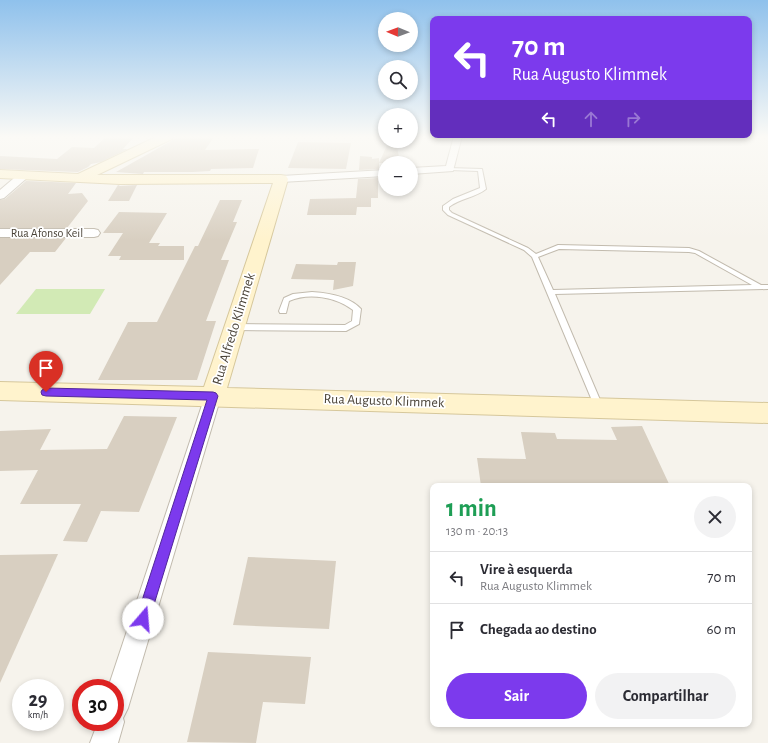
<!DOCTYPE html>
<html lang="pt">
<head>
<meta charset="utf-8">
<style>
	body { margin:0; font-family:"Alegreya Sans",sans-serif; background:#f2f2f3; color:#2b2b33; height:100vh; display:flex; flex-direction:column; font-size:15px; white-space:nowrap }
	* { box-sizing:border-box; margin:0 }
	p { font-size:13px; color:#7c7c81 }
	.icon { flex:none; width:22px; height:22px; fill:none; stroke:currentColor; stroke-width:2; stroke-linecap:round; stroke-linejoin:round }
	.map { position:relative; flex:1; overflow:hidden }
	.drawer { position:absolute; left:430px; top:483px; width:322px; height:244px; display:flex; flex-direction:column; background:#fff; border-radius:8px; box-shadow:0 2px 6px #0003 }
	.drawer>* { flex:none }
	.top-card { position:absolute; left:430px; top:16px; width:322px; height:122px; border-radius:8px; box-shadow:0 2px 6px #0003; background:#7c3aed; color:#fff; overflow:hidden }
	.needle { width:26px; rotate:271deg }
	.controls { position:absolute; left:378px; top:12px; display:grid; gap:8px }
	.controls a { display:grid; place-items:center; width:40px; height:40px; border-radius:50%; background:#fff; box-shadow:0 2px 6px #0003; font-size:20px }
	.speed { position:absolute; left:12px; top:679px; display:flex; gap:8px; font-size:20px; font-weight:700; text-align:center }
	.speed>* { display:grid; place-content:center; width:52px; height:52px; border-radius:50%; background:#fff; box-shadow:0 2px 6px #0003; line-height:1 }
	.speed small { font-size:10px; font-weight:400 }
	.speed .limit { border:6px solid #d22; background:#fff; color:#111 }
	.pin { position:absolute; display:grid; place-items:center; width:34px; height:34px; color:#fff; margin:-41px -17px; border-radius:50% 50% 50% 0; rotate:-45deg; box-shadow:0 0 4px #0007 }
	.pin .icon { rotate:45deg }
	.me { position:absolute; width:44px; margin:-22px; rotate:18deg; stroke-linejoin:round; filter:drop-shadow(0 0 3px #0008) }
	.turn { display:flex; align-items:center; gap:14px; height:84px; padding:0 16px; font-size:18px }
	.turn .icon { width:52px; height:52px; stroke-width:2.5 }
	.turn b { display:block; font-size:28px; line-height:34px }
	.lanes { display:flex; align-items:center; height:38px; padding:0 16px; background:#0003; justify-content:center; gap:20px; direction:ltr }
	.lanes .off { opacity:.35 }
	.round { display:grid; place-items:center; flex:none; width:42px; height:42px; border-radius:21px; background:#f2f2f3 }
	.head { display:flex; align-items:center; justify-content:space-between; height:68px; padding:0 16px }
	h1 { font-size:24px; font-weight:700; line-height:30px; color:#1e9e55 }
	.primary-button { display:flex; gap:8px; margin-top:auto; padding:8px 16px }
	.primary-button a { flex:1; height:46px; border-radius:24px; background:#7c3aed; color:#fff; font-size:16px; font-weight:700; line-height:46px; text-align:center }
	.primary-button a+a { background:#f2f2f3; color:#2b2b33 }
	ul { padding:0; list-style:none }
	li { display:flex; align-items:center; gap:12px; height:52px; padding:0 16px; border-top:1px solid #e1e1e2 }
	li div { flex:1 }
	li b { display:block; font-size:15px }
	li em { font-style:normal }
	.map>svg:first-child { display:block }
	.green { fill:#d2eab5 }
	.building { fill:#d8cfc1 }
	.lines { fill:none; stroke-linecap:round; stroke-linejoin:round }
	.lane-casing { stroke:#c2bbae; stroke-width:2 }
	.street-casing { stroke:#c2bbae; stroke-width:2 }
	.secondary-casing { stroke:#d6c79b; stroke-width:2 }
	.lane { fill:#fff; fill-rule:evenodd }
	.street { fill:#fff; fill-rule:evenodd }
	.secondary { fill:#fff3cd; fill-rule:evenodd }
	.route { fill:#7c3aed; stroke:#51269a }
	.labels { text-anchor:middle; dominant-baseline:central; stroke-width:3.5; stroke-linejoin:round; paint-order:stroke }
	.far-street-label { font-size:12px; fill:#4b4439; stroke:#fff }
	.street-label { font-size:14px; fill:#4b4439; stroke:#fff }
</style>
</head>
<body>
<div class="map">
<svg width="768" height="743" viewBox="0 0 768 743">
	<rect width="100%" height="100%" fill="#f6f3ec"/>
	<path class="green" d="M36,289H105L90,314H16Z"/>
	<g class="building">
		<path d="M107,136H135L123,149H128L101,162L91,164L88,167L78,172L0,169V156L57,159L72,147L94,148Z"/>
		<path d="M180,136L214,137L205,150L259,149L253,168L211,169L210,171L193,172H144L143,174L116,172Z"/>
		<path d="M389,141H396L400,163H379V169L359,170L360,156L372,157V159L379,158V163Z"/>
		<path d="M298,142L351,143L346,169L288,168Z"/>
		<path d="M378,178V198H371V207H357L356,215H307L310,199L356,198L358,179Z"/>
		<path d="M26,181L76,183L68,194L82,193L88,201L67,228H0V200L5,199Z"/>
		<path d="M118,185L120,186L137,185L129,201H108Z"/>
		<path d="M220,200H242L233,222H237L221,260H229L206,321H216L197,380H98L128,322H157L195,246H198Z"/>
		<path d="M119,212L167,213L149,243H160L158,246H184V260H119L121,256H108L123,233H103Z"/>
		<path d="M0,238H66L55,252H30L0,285Z"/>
		<path d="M338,262H356L353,286L333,290L334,280L291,279L296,264L337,265Z"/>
		<path d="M124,416L177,417L139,512L101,511L87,542L63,541L81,504H20L38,470L0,471V431L51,429L40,450L107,449Z"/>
		<path d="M642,426L670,486H481L477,458L526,459L521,432L555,433L557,439L617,440L611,427Z"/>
		<path d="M58,554L0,683V555Z"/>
		<path d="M248,557L336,561L329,629L233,625Z"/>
		<path d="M208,652L311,657L305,704L263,702L256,743L187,742Z"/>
	</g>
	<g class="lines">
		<g class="lane-casing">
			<g id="lane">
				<path d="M448,168L482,169L486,189C475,198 460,198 449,207V210L452,213L528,248L536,254L558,245L689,248L699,251L761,285H768V289L555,294L603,407L602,410L599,411L596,410L532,257L524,250L448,215L443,210V206L453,199L480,188L478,171L450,170L448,169ZM559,249L689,252L695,253L752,285L553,290L538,257Z"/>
				<path d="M312,292C328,293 349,296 361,309L359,324L346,331L235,330L231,327L235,324L345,325L352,321L353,310C336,297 309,292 289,301L286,313H280L279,311L284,298L293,294Z"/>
			</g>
		</g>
		<g class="street-casing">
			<g id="street">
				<path d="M454,136H462L453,171L411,174V168L446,166Z"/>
				<path d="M385,170V176L281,182L276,179L281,176Z"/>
				<path d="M24,172L28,173L29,175L28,177L4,198L0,199V190L20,173Z"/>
				<path d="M0,229H94L98,230L100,233L98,236L94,237H0Z"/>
				<path d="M213,389L219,391L221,396L128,708L123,718L124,722L118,743H90L98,722H115V688H108L205,396L207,391Z"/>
			</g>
		</g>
		<g class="secondary-casing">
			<path id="secondary" d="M158,136H174L172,139L97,175H281L286,176L288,179L227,388L768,403V423L0,400V382L204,387L273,183L120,184L0,178V170L78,174Z"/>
		</g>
		<use href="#lane" class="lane"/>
		<use href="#street" class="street"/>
		<use href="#secondary" class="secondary"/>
	</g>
	<linearGradient id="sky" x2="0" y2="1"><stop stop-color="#8fc1ec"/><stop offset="0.57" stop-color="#fbfaf6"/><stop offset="1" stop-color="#fbfaf6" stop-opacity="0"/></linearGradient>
	<rect width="768" height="240" fill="url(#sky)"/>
	<path class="route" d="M46,388L213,392L216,393L218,396L148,624L143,626L138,624L136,619L207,400L46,396L42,395L41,392L42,390Z"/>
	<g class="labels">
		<g class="far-street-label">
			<text x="47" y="233">Rua Afonso Keil</text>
		</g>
		<g class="street-label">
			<text transform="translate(234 329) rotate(-73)">Rua Alfredo Klimmek</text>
			<text transform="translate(384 401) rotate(2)">Rua Augusto Klimmek</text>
		</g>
	</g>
</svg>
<div class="controls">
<a><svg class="needle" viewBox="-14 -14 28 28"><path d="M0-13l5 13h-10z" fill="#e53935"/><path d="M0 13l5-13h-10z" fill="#7c7c81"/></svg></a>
<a><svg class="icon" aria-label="search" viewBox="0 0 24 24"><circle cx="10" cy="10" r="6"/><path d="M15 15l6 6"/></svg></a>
<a>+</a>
<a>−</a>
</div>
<div class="speed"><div>29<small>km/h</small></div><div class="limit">30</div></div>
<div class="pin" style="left:46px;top:392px;background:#d93025"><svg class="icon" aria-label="arrive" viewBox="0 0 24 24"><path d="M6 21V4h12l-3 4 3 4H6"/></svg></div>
<svg class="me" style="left:143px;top:619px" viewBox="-20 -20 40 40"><circle r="19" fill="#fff"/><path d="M0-13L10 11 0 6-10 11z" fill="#7c3aed"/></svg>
<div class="top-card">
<div class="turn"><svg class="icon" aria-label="left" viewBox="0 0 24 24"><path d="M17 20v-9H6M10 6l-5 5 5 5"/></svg><div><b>70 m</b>Rua Augusto Klimmek</div></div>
<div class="lanes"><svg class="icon" aria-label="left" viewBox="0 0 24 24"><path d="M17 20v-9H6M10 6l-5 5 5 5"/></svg><svg class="icon off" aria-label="ahead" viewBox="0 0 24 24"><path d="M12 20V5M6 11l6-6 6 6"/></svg><svg class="icon off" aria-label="right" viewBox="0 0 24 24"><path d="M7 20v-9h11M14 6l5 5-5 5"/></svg></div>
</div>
<section class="drawer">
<div class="head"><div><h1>1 min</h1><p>130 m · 20:13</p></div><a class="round"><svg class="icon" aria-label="close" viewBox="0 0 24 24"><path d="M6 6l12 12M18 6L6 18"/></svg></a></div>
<ul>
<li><svg class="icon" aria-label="left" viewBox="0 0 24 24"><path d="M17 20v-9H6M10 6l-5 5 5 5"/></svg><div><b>Vire à esquerda</b><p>Rua Augusto Klimmek</p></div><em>70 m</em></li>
<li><svg class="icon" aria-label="arrive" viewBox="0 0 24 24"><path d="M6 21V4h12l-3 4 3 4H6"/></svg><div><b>Chegada ao destino</b></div><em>60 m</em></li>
</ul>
<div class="primary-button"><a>Sair</a><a>Compartilhar</a></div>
</section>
</div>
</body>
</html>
